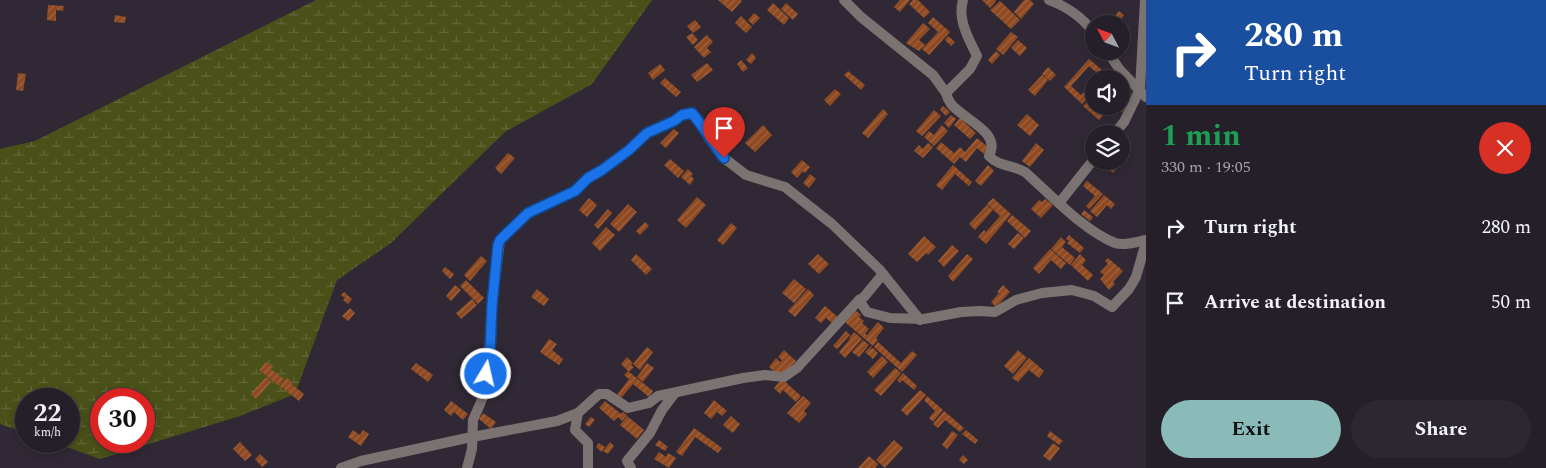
<!DOCTYPE html>
<html lang="en">
<head>
<meta charset="utf-8">
<style>
	body { margin:0; font-family:Spectral,serif; background:#2c2730; color:#f1f3f6; height:100vh; display:flex; flex-direction:column; font-size:19px; white-space:nowrap }
	* { box-sizing:border-box; margin:0 }
	p { font-size:16px; color:#a3a2a8 }
	.icon { flex:none; width:28px; height:28px; fill:none; stroke:currentColor; stroke-width:2; stroke-linecap:round; stroke-linejoin:round }
	.map { position:relative; flex:1; overflow:hidden }
	.side { display:flex; flex-direction:column; background:#241f28; width:400px }
	.side>* { flex:none }
	.hud { background:#1a4fa0; color:#fff; overflow:hidden }
	.needle { width:32px; rotate:311deg }
	.controls { position:absolute; left:1085px; top:15px; display:grid; gap:10px }
	.controls a { display:grid; place-items:center; width:45px; height:45px; border-radius:50%; background:#241f28; box-shadow:0 2px 8px #0003,0 0 0 1px #413d45; font-size:25px }
	.speed { position:absolute; left:15px; top:388px; display:flex; gap:10px; font-size:25px; font-weight:700; text-align:center }
	.speed>* { display:grid; place-content:center; width:65px; height:65px; border-radius:50%; background:#241f28; box-shadow:0 2px 8px #0003,0 0 0 1px #413d45; line-height:1 }
	.speed small { font-size:12px; font-weight:400 }
	.speed .limit { border:8px solid #d22; background:#fff; color:#111 }
	.pin { position:absolute; display:grid; place-items:center; width:42px; height:42px; color:#fff; margin:-51px -21px; border-radius:50% 50% 50% 0; rotate:-45deg; box-shadow:0 0 5px #0007 }
	.pin .icon { rotate:45deg }
	.me { position:absolute; width:55px; margin:-28px; rotate:9deg; stroke-linejoin:round; filter:drop-shadow(0 0 4px #0008) }
	.turn { display:flex; align-items:center; gap:18px; height:105px; padding:0 15px; font-size:22px }
	.turn .icon { width:65px; height:65px; stroke-width:2.5 }
	.turn b { display:block; font-size:35px; line-height:42px }
	.round { display:grid; place-items:center; flex:none; width:52px; height:52px; border-radius:26px; background:#2c2730 }
	.summary { display:flex; align-items:center; justify-content:space-between; height:85px; padding:0 15px }
	h1 { font-size:30px; font-weight:700; line-height:38px; color:#1e9e55 }
	.primary-button { display:flex; gap:10px; margin-top:auto; padding:10px 15px }
	.primary-button a { flex:1; height:58px; border-radius:30px; background:#8bbbb9; color:#111; font-size:20px; font-weight:700; line-height:58px; text-align:center }
	.primary-button a+a { background:#2c2730; color:#f1f3f6 }
	ul { padding:0; list-style:none }
	li { display:flex; align-items:center; gap:15px; height:75px; padding:0 15px }
	li div { flex:1 }
	li b { display:block; font-size:19px }
	li em { font-style:normal }
	main { display:flex; flex:1; min-height:0 }
	.map>svg:first-child { display:block }
	.wetland { fill:url(#wetland-marsh); fill-rule:evenodd }
	.building { fill:url(#building-hatch) }
	.lines { fill:none; stroke-linecap:round; stroke-linejoin:round }
	.minor { stroke:#7b7371; stroke-width:10 }
	.route-casing { stroke:#114b97; stroke-width:12 }
	.route { stroke:#1a73e8; stroke-width:9 }
</style>
</head>
<body>
<main>
<div class="map">
<svg width="1146" height="468" viewBox="0 0 1146 468">
	<defs>
		<pattern id="wetland-marsh" width="20" height="14" patternUnits="userSpaceOnUse" patternTransform="scale(1.25)"><rect width="20" height="14" fill="#495018"/><path d="M1 5h8M5 5V1M11 12h8M15 12V8" fill="none" stroke="#636839"/></pattern>
		<pattern id="building-hatch" width="6" height="6" patternUnits="userSpaceOnUse" patternTransform="scale(1.25)"><rect width="6" height="6" fill="#904a21"/><path d="M-1 1l2-2M0 6l6-6M5 7l2-2" fill="none" stroke="#9f6341"/></pattern>
	</defs>
	<rect width="100%" height="100%" fill="#302935"/>
	<path class="wetland" d="M316,0H652L592,84L505,132L391,243L337,280L295,394L240,416L100,459L50,441H69V399H26V433L0,424V149L35,141ZM101,399H144V441H101Z"/>
	<g class="building">
		<path d="M718,0H741L742,1L732,12Z"/>
		<path d="M900,0H910L900,12L894,7Z"/>
		<path d="M913,0H918L930,12L924,18L909,4Z"/>
		<path d="M982,0H995L996,1L990,8Z"/>
		<path d="M1024,0H1030L1034,4L1021,19L1014,12Z"/>
		<path d="M1000,1L1020,20L1011,29L990,10Z"/>
		<path d="M773,3L789,18L784,25L767,10Z"/>
		<path d="M786,3L798,14L793,20L781,9Z"/>
		<path d="M48,5L64,6L63,11L56,10V21L47,20Z"/>
		<path d="M1119,11L1124,15L1117,24H1109Z"/>
		<path d="M754,13L760,18L753,25L748,20Z"/>
		<path d="M115,15L126,17L125,23L114,22Z"/>
		<path d="M741,16L752,27L746,33L735,23Z"/>
		<path d="M933,17L950,32L929,55L922,49L938,32L928,23Z"/>
		<path d="M695,20L701,27L693,33L687,26Z"/>
		<path d="M923,23L930,29L919,40L925,45L919,51L906,43Z"/>
		<path d="M1011,32L1018,37L1003,55L996,49Z"/>
		<path d="M692,33L698,40L693,45L686,37Z"/>
		<path d="M707,35L713,42L707,48L711,52L704,58L694,47Z"/>
		<path d="M948,36L955,42L951,46L945,40Z"/>
		<path d="M1018,40L1027,48L1020,56L1011,48Z"/>
		<path d="M996,51L1000,55L992,64L988,60Z"/>
		<path d="M752,53L756,58L751,64L746,60Z"/>
		<path d="M1089,59L1102,70L1098,74L1089,66L1071,86L1081,95L1094,82V91L1082,104L1064,87Z"/>
		<path d="M741,60L748,68L743,72L737,64Z"/>
		<path d="M707,63L713,70L697,82L691,75Z"/>
		<path d="M660,64L665,70L653,80L648,73Z"/>
		<path d="M1048,67L1056,75L1050,81L1042,74Z"/>
		<path d="M848,71L865,85L861,90L844,75Z"/>
		<path d="M18,73L26,74L23,91L16,90Z"/>
		<path d="M1042,75L1048,80L1035,96L1028,90Z"/>
		<path d="M665,78L681,92L676,97L660,83Z"/>
		<path d="M835,89L841,94L830,106L824,100Z"/>
		<path d="M1094,94L1093,107L1098,112L1103,106H1111L1099,120L1083,106Z"/>
		<path d="M1126,94L1133,99L1122,112L1116,106H1121V99Z"/>
		<path d="M943,106L950,112L946,116L940,110Z"/>
		<path d="M883,109L888,114L868,138L862,133Z"/>
		<path d="M934,110L941,116L922,136L916,131Z"/>
		<path d="M1027,114L1039,125L1030,136L1017,125Z"/>
		<path d="M951,115L956,119L949,128L944,123Z"/>
		<path d="M960,118L976,133L970,139L954,125Z"/>
		<path d="M763,125L772,135L755,152L745,143Z"/>
		<path d="M942,125L948,131L934,146L924,137L929,131L934,135Z"/>
		<path d="M674,129L679,133L666,148L660,143Z"/>
		<path d="M977,138L989,148L984,154L977,148L966,162L960,157L954,164L936,148L941,142L954,153L960,147L965,152Z"/>
		<path d="M928,143L933,147L923,158L914,151L919,145L923,149Z"/>
		<path d="M1036,143L1044,150L1030,167L1022,161Z"/>
		<path d="M1121,146L1130,155L1122,163L1121,162Z"/>
		<path d="M508,153L515,158L501,174L495,168Z"/>
		<path d="M670,159L684,171L678,178L664,165Z"/>
		<path d="M802,160L810,167L805,173L803,171L797,178L791,172Z"/>
		<path d="M1101,161H1113L1119,166L1113,173Z"/>
		<path d="M953,165L972,182L969,186L955,174L942,190L936,185Z"/>
		<path d="M988,165L994,171L981,186L975,181Z"/>
		<path d="M688,169L693,174L691,176L694,179L690,185L681,177Z"/>
		<path d="M810,174L816,179L809,188L803,183Z"/>
		<path d="M1087,181L1103,194L1089,209L1086,206L1095,196L1083,186Z"/>
		<path d="M1104,195L1115,204L1111,209L1107,205L1097,217L1090,211Z"/>
		<path d="M697,197L706,205L686,228L677,220Z"/>
		<path d="M589,198L597,205L587,217L579,210Z"/>
		<path d="M993,198L1011,214L986,244L978,237L984,230L986,232L1000,216L987,204Z"/>
		<path d="M1045,199L1053,205L1041,218L1031,209L1039,200L1042,202Z"/>
		<path d="M628,204L637,212L619,232L610,224Z"/>
		<path d="M987,205L993,210L975,230L969,224Z"/>
		<path d="M608,209L612,213L598,229L594,225Z"/>
		<path d="M1084,210L1093,217L1090,221L1081,214Z"/>
		<path d="M1012,215L1031,231L1025,238L1007,221Z"/>
		<path d="M645,222L649,226L640,235L636,231Z"/>
		<path d="M731,223L737,228L723,245L717,240Z"/>
		<path d="M606,227L615,235L600,251L592,243Z"/>
		<path d="M1018,233L1024,238L1014,249L1008,244Z"/>
		<path d="M1069,235L1084,248L1080,253L1067,243L1069,241L1066,239Z"/>
		<path d="M924,236L936,247L928,255L926,253L917,262L908,254Z"/>
		<path d="M1061,237L1066,242L1062,247L1075,258L1070,265L1051,249Z"/>
		<path d="M952,245L959,251L944,267L938,261Z"/>
		<path d="M1050,249L1066,263L1061,269L1051,260L1039,274L1033,268Z"/>
		<path d="M636,254L652,269L646,275L631,260Z"/>
		<path d="M818,254L829,264L819,274L808,264Z"/>
		<path d="M967,254L973,259L953,282L948,276Z"/>
		<path d="M1080,254L1086,260L1082,265L1093,275L1088,281L1071,265Z"/>
		<path d="M481,256L487,261L470,281L464,275Z"/>
		<path d="M1108,258L1123,271L1113,282L1115,284L1109,290L1100,279L1104,275L1100,272L1108,264L1105,261Z"/>
		<path d="M445,267L454,274L450,279L442,271Z"/>
		<path d="M794,279L806,289L794,303L782,293Z"/>
		<path d="M466,280L484,298L478,304L460,286Z"/>
		<path d="M455,285L461,290L451,301L446,296Z"/>
		<path d="M1003,285L1010,292L996,307L991,302L999,293L997,292Z"/>
		<path d="M537,289L549,299L544,306L531,297Z"/>
		<path d="M808,289L814,295L795,317L788,311Z"/>
		<path d="M344,292L352,299L348,304L343,300L345,298L341,295Z"/>
		<path d="M472,299L477,305L461,319L456,313Z"/>
		<path d="M825,306L839,318L833,324L826,318L821,323L815,318Z"/>
		<path d="M350,308L355,313L348,321L342,316Z"/>
		<path d="M855,310L861,315L859,317L864,321L862,323L869,329L865,334L867,335L878,322L884,328L876,338L878,340L873,346L845,322Z"/>
		<path d="M846,331L850,335L837,349L833,346Z"/>
		<path d="M854,332L862,339L845,358L839,352L850,339L849,338Z"/>
		<path d="M549,339L557,344L552,350L563,359L559,365L540,352Z"/>
		<path d="M863,340L869,345L859,357L852,352Z"/>
		<path d="M878,342L901,363L912,351L917,355L902,372L874,347Z"/>
		<path d="M871,346L872,347L870,350L873,348L878,353L873,359L865,352Z"/>
		<path d="M647,347L653,352L640,370L633,364Z"/>
		<path d="M784,350L796,361L783,375L779,376L769,367L776,358L780,362L782,360L778,357Z"/>
		<path d="M1018,350L1027,358L1013,374L1004,366Z"/>
		<path d="M882,356L888,362L873,378L867,372Z"/>
		<path d="M627,357L633,363L631,365L634,367L629,372L621,364Z"/>
		<path d="M1029,358L1044,371L1039,378L1029,370L1018,382L1012,378Z"/>
		<path d="M266,362L273,367L271,369L284,379L279,386L259,370Z"/>
		<path d="M416,363L433,375L428,382L411,369Z"/>
		<path d="M647,363L654,368L643,382L637,377Z"/>
		<path d="M895,368L901,373L881,396L874,390Z"/>
		<path d="M628,371L653,391L649,397L633,384L621,398L617,395L629,379L624,375Z"/>
		<path d="M903,373L917,386L914,390L902,380L900,383L897,380Z"/>
		<path d="M266,377L271,382L256,399L251,394Z"/>
		<path d="M287,378L292,382L291,384L304,394L299,401L280,386Z"/>
		<path d="M782,379L801,396L796,402L783,390L780,394L774,388Z"/>
		<path d="M920,390L926,395L907,416L901,410Z"/>
		<path d="M803,396L811,403L804,411L807,414L799,423L787,413Z"/>
		<path d="M927,396L943,410L933,422L929,418L935,411L924,400Z"/>
		<path d="M714,400L727,411L722,416L717,412L711,419L704,413Z"/>
		<path d="M451,401L468,414L463,420L454,412L451,416L444,410Z"/>
		<path d="M605,401L621,414L623,412L627,415L622,421L618,417L614,421L599,408Z"/>
		<path d="M944,411L964,428L960,432L945,420L938,428L933,424Z"/>
		<path d="M483,413L496,422L491,429L479,419Z"/>
		<path d="M627,416L644,430L637,439L620,425Z"/>
		<path d="M731,416L740,424L733,433L723,425Z"/>
		<path d="M591,417L595,420L589,427L585,424Z"/>
		<path d="M694,428L722,448L718,453L695,437L682,456L676,452Z"/>
		<path d="M353,430L360,435L363,430L369,434L361,446L348,437Z"/>
		<path d="M966,430L978,440L975,444L962,434Z"/>
		<path d="M952,431L958,435L947,449L942,445Z"/>
		<path d="M1050,431L1063,441L1059,445L1047,436Z"/>
		<path d="M659,440L668,447L665,451L655,445Z"/>
		<path d="M894,440L903,448L885,468L876,460Z"/>
		<path d="M240,442L252,455L245,461L233,449Z"/>
		<path d="M610,442L614,446L608,454L603,451Z"/>
		<path d="M599,443L605,447L602,452L596,447Z"/>
		<path d="M1053,443L1060,448L1050,461L1043,456Z"/>
		<path d="M659,452L666,457L668,453L676,458L669,468L654,459Z"/>
		<path d="M260,454L268,462L262,467L255,459Z"/>
		<path d="M963,455L968,460L964,464L959,460Z"/>
		<path d="M869,456L878,464L875,468H858Z"/>
	</g>
	<g class="lines">
		<g class="minor">
			<path d="M844,0L861,17L933,75L946,93"/>
			<path d="M963,0C957,20 969,39 977,56L970,69L946,93C947,97 949,101 951,104C964,120 1002,132 989,156C999,167 1014,165 1025,172C1050,194 1084,231 1115,243C1125,246 1136,242 1146,240"/>
			<path d="M1049,0C1066,6 1083,18 1094,33"/>
			<path d="M1107,51L1120,70L1146,97"/>
			<path d="M1114,134L1124,122L1140,89L1145,0"/>
			<path d="M1060,202L1094,159"/>
			<path d="M859,300L864,297L883,274"/>
			<path d="M578,413L575,430L588,443V468"/>
			<path d="M341,468L361,461L467,438L557,421L578,413L599,394H607L628,408L649,403L658,396L743,378L765,375L784,377L797,368L859,300L867,312L890,318L924,319L961,312L980,311L995,312L1016,300L1042,293L1072,290L1094,296L1112,307L1129,289L1136,277L1146,242"/>
			<path d="M467,468L472,449L473,420L481,402L484,391L489,353L492,305L500,240L528,213L575,191L588,178L603,170L629,150L647,133L674,121L682,115L691,113L703,125L709,139L724,158L746,175L785,187L832,224L879,269L920,320"/>
			<path d="M631,468L627,461L650,433L662,410L675,393"/>
		</g>
	</g>
	<g class="lines">
		<g class="route-casing">
			<path id="route" d="M486,374L490,353L492,305L498,245L500,240L528,213L575,191L588,178L602,170L629,150L647,133L674,121L682,115L692,113C704,127 712,143 724,158"/>
		</g>
		<use href="#route" class="route"/>
	</g>
</svg>
<div class="controls">
<a><svg class="needle" viewBox="-14 -14 28 28"><path d="M0-13l5 13h-10z" fill="#e53935"/><path d="M0 13l5-13h-10z" fill="#a3a2a8"/></svg></a>
<a><svg class="icon" aria-label="sound" viewBox="0 0 24 24"><path d="M4 9h4l5-4v14l-5-4H4zM17 9q2 3 0 6"/></svg></a>
<a><svg class="icon" aria-label="layers" viewBox="0 0 24 24"><path d="M12 4l9 5-9 5-9-5zM3 14l9 5 9-5"/></svg></a>
</div>
<div class="speed"><div>22<small>km/h</small></div><div class="limit">30</div></div>
<div class="pin" style="left:724px;top:158px;background:#d93025"><svg class="icon" aria-label="arrive" viewBox="0 0 24 24"><path d="M6 21V4h12l-3 4 3 4H6"/></svg></div>
<svg class="me" style="left:486px;top:374px" viewBox="-20 -20 40 40"><circle r="17" fill="#1a73e8" stroke="#fff" stroke-width="3"/><path d="M0-11L8 9 0 5-8 9z" fill="#fff"/></svg>
</div>
<section class="side">
<div class="hud">
<div class="turn"><svg class="icon" aria-label="right" viewBox="0 0 24 24"><path d="M7 20v-9h11M14 6l5 5-5 5"/></svg><div><b>280 m</b>Turn right</div></div>
</div>
<div class="summary"><div><h1>1 min</h1><p>330 m · 19:05</p></div><a class="round" style="background:#d93025;color:#fff"><svg class="icon" aria-label="close" viewBox="0 0 24 24"><path d="M6 6l12 12M18 6L6 18"/></svg></a></div>
<ul>
<li><svg class="icon" aria-label="right" viewBox="0 0 24 24"><path d="M7 20v-9h11M14 6l5 5-5 5"/></svg><div><b>Turn right</b></div><em>280 m</em></li>
<li><svg class="icon" aria-label="arrive" viewBox="0 0 24 24"><path d="M6 21V4h12l-3 4 3 4H6"/></svg><div><b>Arrive at destination</b></div><em>50 m</em></li>
</ul>
<div class="primary-button"><a>Exit</a><a>Share</a></div>
</section>
</main>
</body>
</html>
